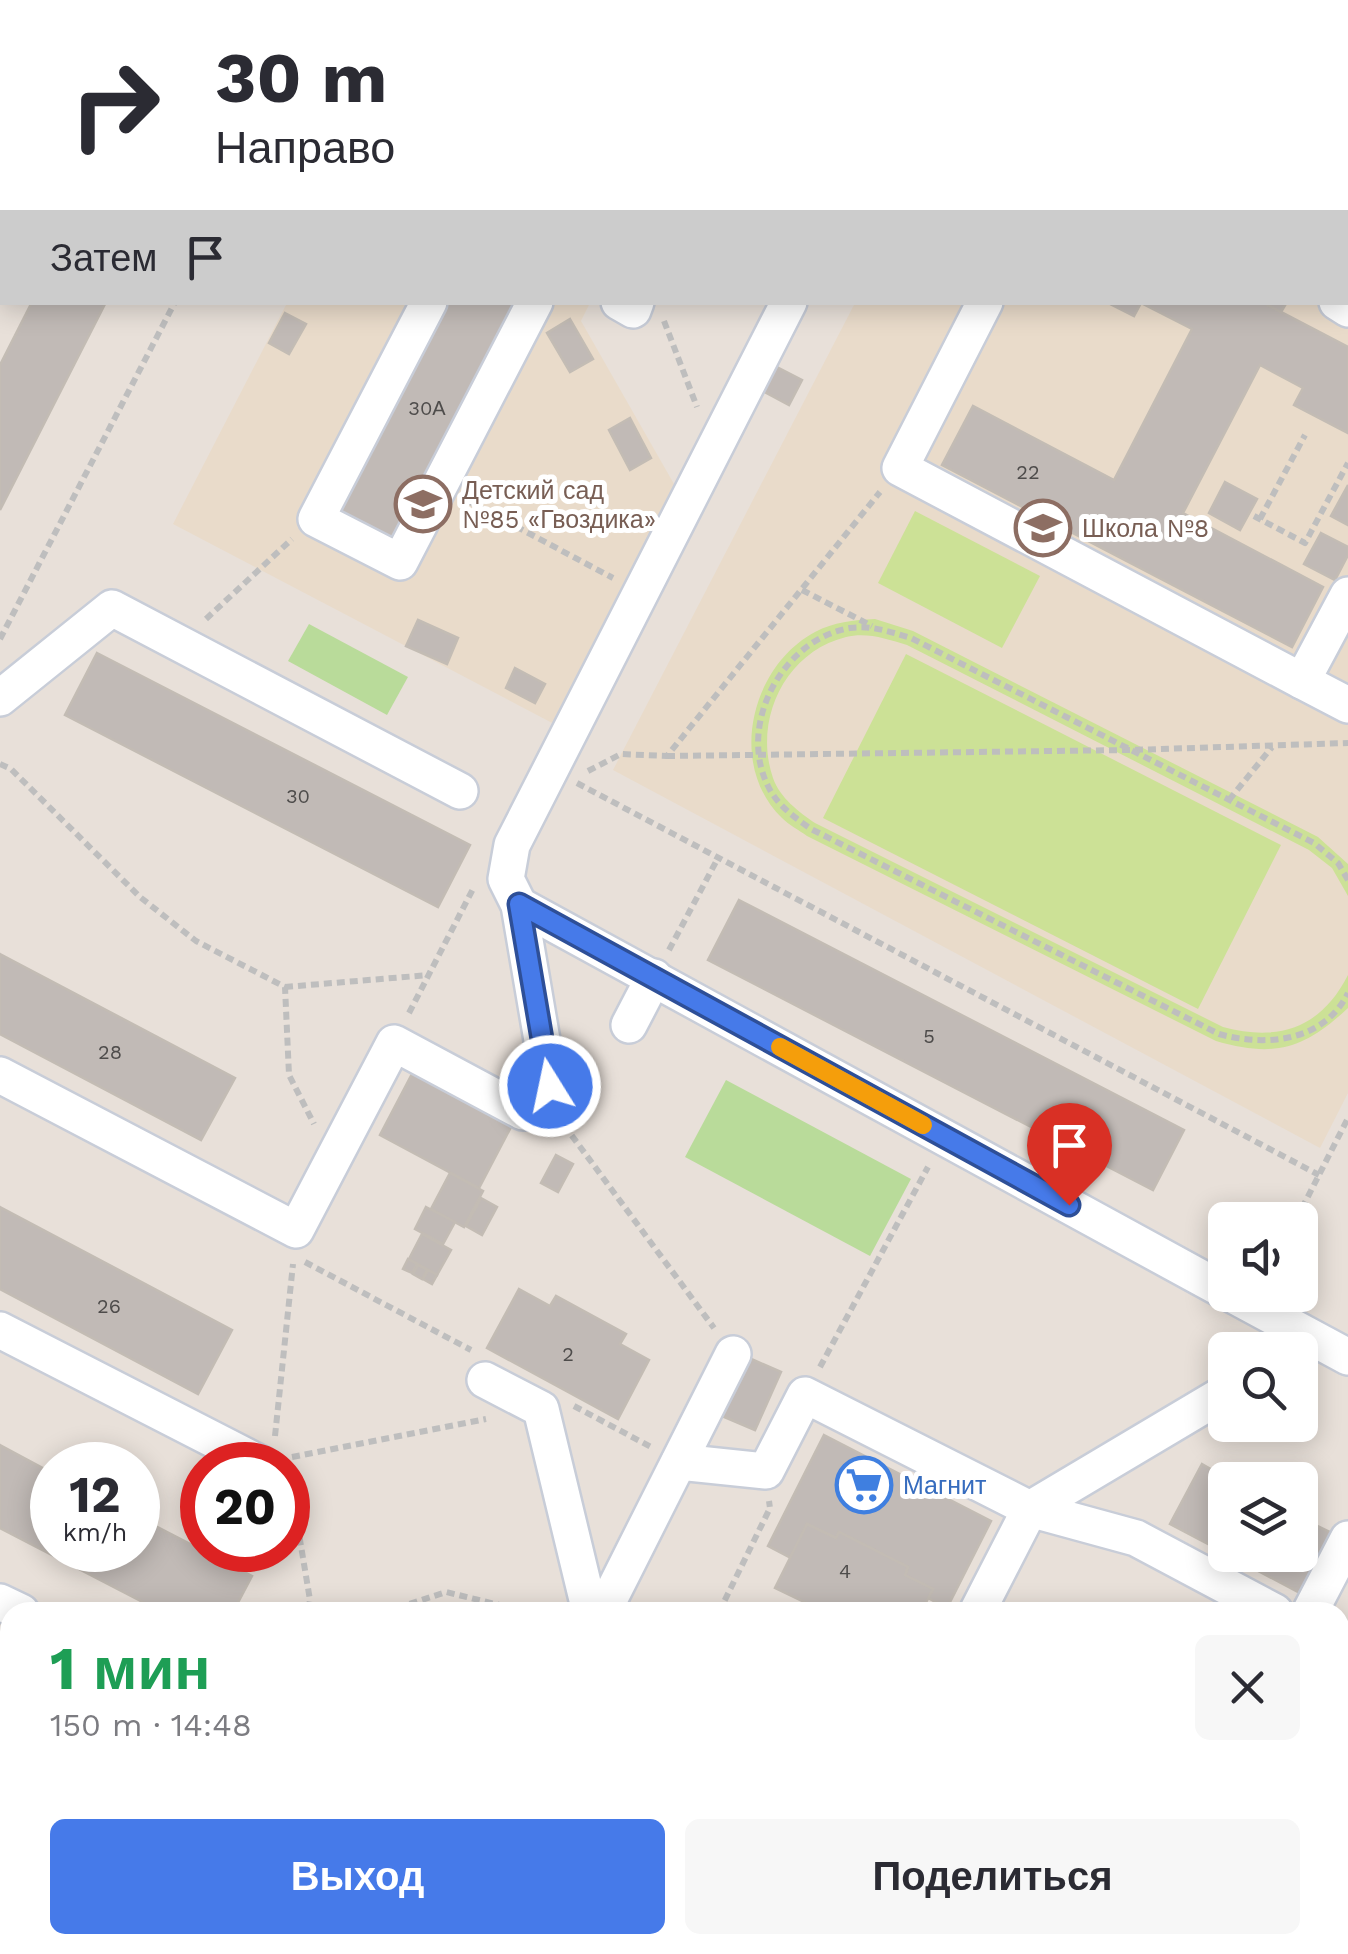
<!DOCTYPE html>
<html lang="ru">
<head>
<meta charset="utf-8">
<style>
	body { margin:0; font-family:"Work Sans",sans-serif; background:#f7f7f7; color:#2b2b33; height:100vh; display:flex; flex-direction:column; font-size:38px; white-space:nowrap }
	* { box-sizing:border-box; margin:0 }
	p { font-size:32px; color:#7c7c81 }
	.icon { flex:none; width:55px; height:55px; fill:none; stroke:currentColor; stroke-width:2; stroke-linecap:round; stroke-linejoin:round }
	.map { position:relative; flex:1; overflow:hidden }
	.details { position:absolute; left:0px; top:1602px; width:1350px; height:352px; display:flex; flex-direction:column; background:#fff; border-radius:30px 30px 0 0; box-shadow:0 5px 25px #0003 }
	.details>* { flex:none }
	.guide { position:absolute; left:0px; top:0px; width:1350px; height:305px; box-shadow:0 5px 25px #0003; background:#fff; color:#2b2b33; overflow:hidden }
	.tools { position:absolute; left:1208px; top:1202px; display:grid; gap:20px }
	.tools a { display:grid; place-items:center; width:110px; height:110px; border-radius:15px; background:#fff; box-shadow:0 5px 25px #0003; font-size:50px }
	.speed { position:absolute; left:30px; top:1442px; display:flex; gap:20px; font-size:50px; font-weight:700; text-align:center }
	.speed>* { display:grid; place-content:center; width:130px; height:130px; border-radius:50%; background:#fff; box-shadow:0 5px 25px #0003; line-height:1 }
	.speed small { font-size:25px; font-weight:400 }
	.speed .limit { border:15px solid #d22; background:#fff; color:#111 }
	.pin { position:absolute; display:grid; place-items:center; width:85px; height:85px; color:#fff; margin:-102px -42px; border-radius:50% 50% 50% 0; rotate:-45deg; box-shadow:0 0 10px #0007 }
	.pin .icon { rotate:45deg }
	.me { position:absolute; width:110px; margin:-55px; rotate:350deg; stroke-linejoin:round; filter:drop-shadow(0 0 8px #0008) }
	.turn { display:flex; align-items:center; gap:35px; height:210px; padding:0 50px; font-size:45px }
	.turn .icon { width:130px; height:130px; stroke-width:2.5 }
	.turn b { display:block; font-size:70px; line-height:85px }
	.then { display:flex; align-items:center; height:95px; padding:0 50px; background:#0003; gap:20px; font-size:38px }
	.round { display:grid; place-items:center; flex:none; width:105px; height:105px; border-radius:15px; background:#f7f7f7 }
	.summary { display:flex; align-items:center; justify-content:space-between; height:170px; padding:0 50px }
	h1 { font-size:60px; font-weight:700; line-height:75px; color:#1e9e55 }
	.action { display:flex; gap:20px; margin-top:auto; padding:20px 50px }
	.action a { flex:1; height:115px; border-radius:15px; background:#467ae9; color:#fff; font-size:40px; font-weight:700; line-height:115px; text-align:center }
	.action a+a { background:#f7f7f7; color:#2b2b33 }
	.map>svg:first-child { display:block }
	.education { fill:#e9dbca }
	.green { fill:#b9db9a }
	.pitch { fill:#cce196 }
	.building { fill:#c1bab6; stroke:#c3bcb4; stroke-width:2.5 }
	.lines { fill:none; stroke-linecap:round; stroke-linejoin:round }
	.minor-casing { stroke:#c8cdd8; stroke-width:40 }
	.path { stroke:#bebebe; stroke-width:6; stroke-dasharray:8 5; stroke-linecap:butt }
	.minor { stroke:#fff; stroke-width:35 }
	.route-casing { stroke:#2e4f97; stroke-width:25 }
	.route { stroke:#467ae9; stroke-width:18 }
	.slow { stroke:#f59e0b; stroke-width:18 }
	.labels { text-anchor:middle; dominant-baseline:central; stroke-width:10; stroke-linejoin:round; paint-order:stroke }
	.number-label { font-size:20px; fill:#4e4c4b }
	.education-label { font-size:25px; fill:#785e54; stroke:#fff; text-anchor:start }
	.shop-label { font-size:25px; fill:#366cbe; stroke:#fff; text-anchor:start }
</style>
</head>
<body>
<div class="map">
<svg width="1348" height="1954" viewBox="0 0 1348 1954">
	<rect width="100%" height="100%" fill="#e8e0d9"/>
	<g class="education">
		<path d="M1348,145V1093L1320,1148L613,770L855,303L1348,302Z"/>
		<path d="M287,303H590L581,321L674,484L556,725L173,524Z"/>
		<path d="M459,1945H1080L1079,1954H454Z"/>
	</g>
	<g class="green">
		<path d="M309,624L408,677L387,715L288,661Z"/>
		<path d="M726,1080L911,1179L870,1256L685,1157Z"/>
		<path d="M330,1945H404L400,1954H337L328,1949Z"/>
	</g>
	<g class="pitch">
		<path d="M915,511L1040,576L1002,648L878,583Z"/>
		<path d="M875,619L913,631L1318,837L1348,864V896L1332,868L1309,850L907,645C887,639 867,632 846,637C785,652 753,720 773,778C780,798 799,812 815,823L1223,1027C1279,1042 1321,1028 1348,975V1008C1304,1049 1275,1058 1216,1041L807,836C799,830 789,825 782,818C727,765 751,666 815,632C834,622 853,620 875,619Z"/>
		<path d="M906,654L1281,845L1198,1009L823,818Z"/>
	</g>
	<g class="building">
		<path d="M188,0H262L187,2Z"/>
		<path d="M830,0H895L900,2H828Z"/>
		<path d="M1020,0H1073L1078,2H1018Z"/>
		<path d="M32,302H106L0,510V365Z"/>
		<path d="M442,302H522L395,546L333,513Z"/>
		<path d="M1106,302H1262L1348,347V433L1294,405L1303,388L1260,365L1183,513L1323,587L1292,647L942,465L973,406L1114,480L1192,329L1141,303L1134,316Z"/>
		<path d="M1262,302H1287L1281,312Z"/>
		<path d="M285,313L306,324L289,354L269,343Z"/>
		<path d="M570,319L593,359L570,372L547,333Z"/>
		<path d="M773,365L802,380L789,405L759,389Z"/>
		<path d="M630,418L651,458L630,470L609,430Z"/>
		<path d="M1225,482L1257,499L1240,530L1209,513Z"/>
		<path d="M1348,485V525L1331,516Z"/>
		<path d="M1321,533L1348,547V555L1335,580L1304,564Z"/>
		<path d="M418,620L458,638L447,664L406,646Z"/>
		<path d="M97,653L470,845L438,907L65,715Z"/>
		<path d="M515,668L545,684L535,703L506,688Z"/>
		<path d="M739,900L1184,1130L1153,1190L708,960Z"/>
		<path d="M0,954L235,1078L201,1140L0,1034Z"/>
		<path d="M412,1074L511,1127L479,1188L380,1135Z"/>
		<path d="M556,1155L573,1164L558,1192L541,1183Z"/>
		<path d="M450,1173L483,1191L464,1227L431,1209Z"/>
		<path d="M481,1198L497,1207L482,1235L466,1226Z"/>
		<path d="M0,1207L232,1330L198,1394L0,1289Z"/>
		<path d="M426,1207L455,1222L443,1244L415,1229Z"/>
		<path d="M422,1234L451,1250L437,1275L409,1259Z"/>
		<path d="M408,1259L417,1264L412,1273L403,1269Z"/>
		<path d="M418,1265L427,1270L422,1279L413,1274Z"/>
		<path d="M428,1270L437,1275L432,1284L423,1279Z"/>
		<path d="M519,1289L550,1306L556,1296L626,1334L620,1344L649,1360L618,1419L487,1348Z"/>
		<path d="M749,1358L781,1372L755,1430L722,1416Z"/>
		<path d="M824,1435L991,1521L947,1608L928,1598L933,1589L905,1575L908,1567L839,1532L836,1538L807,1524L791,1558L768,1546Z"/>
		<path d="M0,1445L52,1473V1550H138V1517L252,1576L233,1612H162L0,1528Z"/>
		<path d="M1202,1464L1230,1480L1234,1472L1249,1480H1225V1553L1170,1524Z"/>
		<path d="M202,1467V1489L194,1485Z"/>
		<path d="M1300,1507L1307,1511L1303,1519L1332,1533L1300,1593L1228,1555H1300Z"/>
		<path d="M807,1524L836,1538L839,1532L908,1567L905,1575L933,1589L921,1612H825L775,1588Z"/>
		<path d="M1348,1660V1684L1340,1680Z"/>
		<path d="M0,1712L10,1718V1796L0,1791Z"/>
		<path d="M571,1945H653L648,1954H567Z"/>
		<path d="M878,1945H955L951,1954H874Z"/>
	</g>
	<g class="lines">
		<g class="minor-casing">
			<g id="minor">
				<path d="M59,0L63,2"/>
				<path d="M715,0L720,2"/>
				<path d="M990,0L991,2"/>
				<path d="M142,2L144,0"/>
				<path d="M942,2L943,0"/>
				<path d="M1341,2V0"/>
				<path d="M0,282L2,277"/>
				<path d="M429,302L316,519L400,562L535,302"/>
				<path d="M619,302L633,310L636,302"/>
				<path d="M985,302L900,468L1302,681L1348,595"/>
				<path d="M1337,302L1348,309"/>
				<path d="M1302,681L1348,705"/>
				<path d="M0,698L112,608L460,791"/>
				<path d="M519,905L1225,1291"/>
				<path d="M629,1025L654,977"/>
				<path d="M0,1075L296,1230L394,1043L523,1112H535L545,1101L550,1087L519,905L506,879L512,845L789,302"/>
				<path d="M1233,1295L1348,1357"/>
				<path d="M0,1330L263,1465"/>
				<path d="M485,1380L541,1409L590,1612"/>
				<path d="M679,1462L766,1471L805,1395L1030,1509L1225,1393"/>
				<path d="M0,1602L21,1612"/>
				<path d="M603,1612L733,1354"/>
				<path d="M977,1612L1030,1509L1136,1538L1275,1612"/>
				<path d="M1310,1612L1348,1539"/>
				<path d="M0,1885L10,1890"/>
				<path d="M118,1945L136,1954"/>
				<path d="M429,1954L433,1945"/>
				<path d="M554,1954L559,1945"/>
				<path d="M661,1954L665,1945"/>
				<path d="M862,1954L866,1945"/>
				<path d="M966,1954L970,1945"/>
				<path d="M1347,1954L1348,1952"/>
			</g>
		</g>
		<g class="path">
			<path d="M463,0L465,2"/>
			<path d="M326,2L327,0"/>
			<path d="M664,321L697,407"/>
			<path d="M470,502L613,578"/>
			<path d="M1254,516L1305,543L1348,463"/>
			<path d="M1260,519L1305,435"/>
			<path d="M802,590L872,626"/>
			<path d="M206,619L292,539"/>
			<path d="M0,639L175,302"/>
			<path d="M667,756L1130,750L1348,743"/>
			<path d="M0,764L11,769L140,897L196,941L285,987L289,1075L314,1124"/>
			<path d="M588,771L621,754L667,756L880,492"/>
			<path d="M577,783L1319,1175"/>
			<path d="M1229,800L1272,747"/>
			<path d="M1348,880L1338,863L1314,843L911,638C890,632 872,625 850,628C783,639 737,724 768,786C777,805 794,817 811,829L1219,1034C1265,1047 1324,1042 1348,993"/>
			<path d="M669,950L718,858"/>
			<path d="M285,987L429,975"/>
			<path d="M409,1013L474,887"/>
			<path d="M564,1125L714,1328"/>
			<path d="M1296,1220L1348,1118"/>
			<path d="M305,1262L471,1350"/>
			<path d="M820,1367L928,1167"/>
			<path d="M574,1406L651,1447"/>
			<path d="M275,1436L293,1264"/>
			<path d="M292,1457L486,1419"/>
			<path d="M291,1486L310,1600L308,1612"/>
			<path d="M385,1612L446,1592L528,1612"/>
			<path d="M719,1612L770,1508L769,1501"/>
			<path d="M1340,1647L1348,1652"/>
			<path d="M1340,1899L1348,1904"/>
			<path d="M0,1945L10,1925"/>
			<path d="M325,1945V1954"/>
			<path d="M206,1954L211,1945"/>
			<path d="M1238,1954V1945"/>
		</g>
		<use href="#minor" class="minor"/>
	</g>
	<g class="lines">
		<g class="route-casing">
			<path id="route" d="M550,1086L519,904L1069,1205"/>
		</g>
		<use href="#route" class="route"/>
		<path class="slow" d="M780,1047L923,1125"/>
	</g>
	<defs>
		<g id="school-ring" transform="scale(2.875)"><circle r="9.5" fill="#fff" stroke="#8d6e63" stroke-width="1.5"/><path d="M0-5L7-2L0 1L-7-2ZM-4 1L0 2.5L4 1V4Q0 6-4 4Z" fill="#8d6e63"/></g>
		<g id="supermarket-ring" transform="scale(2.875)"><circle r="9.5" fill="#fff" stroke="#3f7fe0" stroke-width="1.5"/><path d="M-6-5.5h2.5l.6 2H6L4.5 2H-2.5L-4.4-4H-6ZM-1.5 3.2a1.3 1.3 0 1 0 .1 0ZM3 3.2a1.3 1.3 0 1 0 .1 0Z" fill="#3f7fe0"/></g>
	</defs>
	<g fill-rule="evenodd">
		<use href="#school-ring" x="423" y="504"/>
		<use href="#school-ring" x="1043" y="528"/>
		<use href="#supermarket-ring" x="864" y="1485"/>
	</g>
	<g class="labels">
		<g class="number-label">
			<text x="427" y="408">30А</text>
			<text x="1028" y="472">22</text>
			<text x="298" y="796">30</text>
			<text x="929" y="1036">5</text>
			<text x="110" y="1052">28</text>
			<text x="109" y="1306">26</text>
			<text x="568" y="1354">2</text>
			<text x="845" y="1571">4</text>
		</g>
		<g class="education-label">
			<text x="462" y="490">Детский сад<tspan x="462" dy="29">№85 «Гвоздика»</tspan></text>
			<text x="1082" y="528">Школа №8</text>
		</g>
		<g class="shop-label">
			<text x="903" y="1485">Магнит</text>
		</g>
	</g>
</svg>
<div class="tools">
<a><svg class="icon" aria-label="sound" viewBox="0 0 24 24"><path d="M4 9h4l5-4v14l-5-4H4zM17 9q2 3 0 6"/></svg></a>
<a><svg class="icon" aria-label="search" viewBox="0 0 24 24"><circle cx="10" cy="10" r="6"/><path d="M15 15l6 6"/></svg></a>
<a><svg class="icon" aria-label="layers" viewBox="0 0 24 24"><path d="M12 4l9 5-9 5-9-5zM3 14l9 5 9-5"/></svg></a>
</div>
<div class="speed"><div>12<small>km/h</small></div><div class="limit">20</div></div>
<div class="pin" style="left:1069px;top:1205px;background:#d93025"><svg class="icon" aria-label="arrive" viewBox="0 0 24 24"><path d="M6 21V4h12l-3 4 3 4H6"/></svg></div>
<svg class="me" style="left:550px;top:1086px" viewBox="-20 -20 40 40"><circle r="17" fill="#467ae9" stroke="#fff" stroke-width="3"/><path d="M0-11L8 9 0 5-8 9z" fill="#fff"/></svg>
<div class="guide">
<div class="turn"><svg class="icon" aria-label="right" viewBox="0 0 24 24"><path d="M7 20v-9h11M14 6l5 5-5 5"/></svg><div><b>30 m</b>Направо</div></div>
<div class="then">Затем<svg class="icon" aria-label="arrive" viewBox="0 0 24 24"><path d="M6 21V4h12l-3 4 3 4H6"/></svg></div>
</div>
<section class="details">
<div class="summary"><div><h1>1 мин</h1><p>150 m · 14:48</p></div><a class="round"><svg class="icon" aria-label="close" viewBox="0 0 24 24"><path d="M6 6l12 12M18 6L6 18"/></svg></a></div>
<div class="action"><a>Выход</a><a>Поделиться</a></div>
</section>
</div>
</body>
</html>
